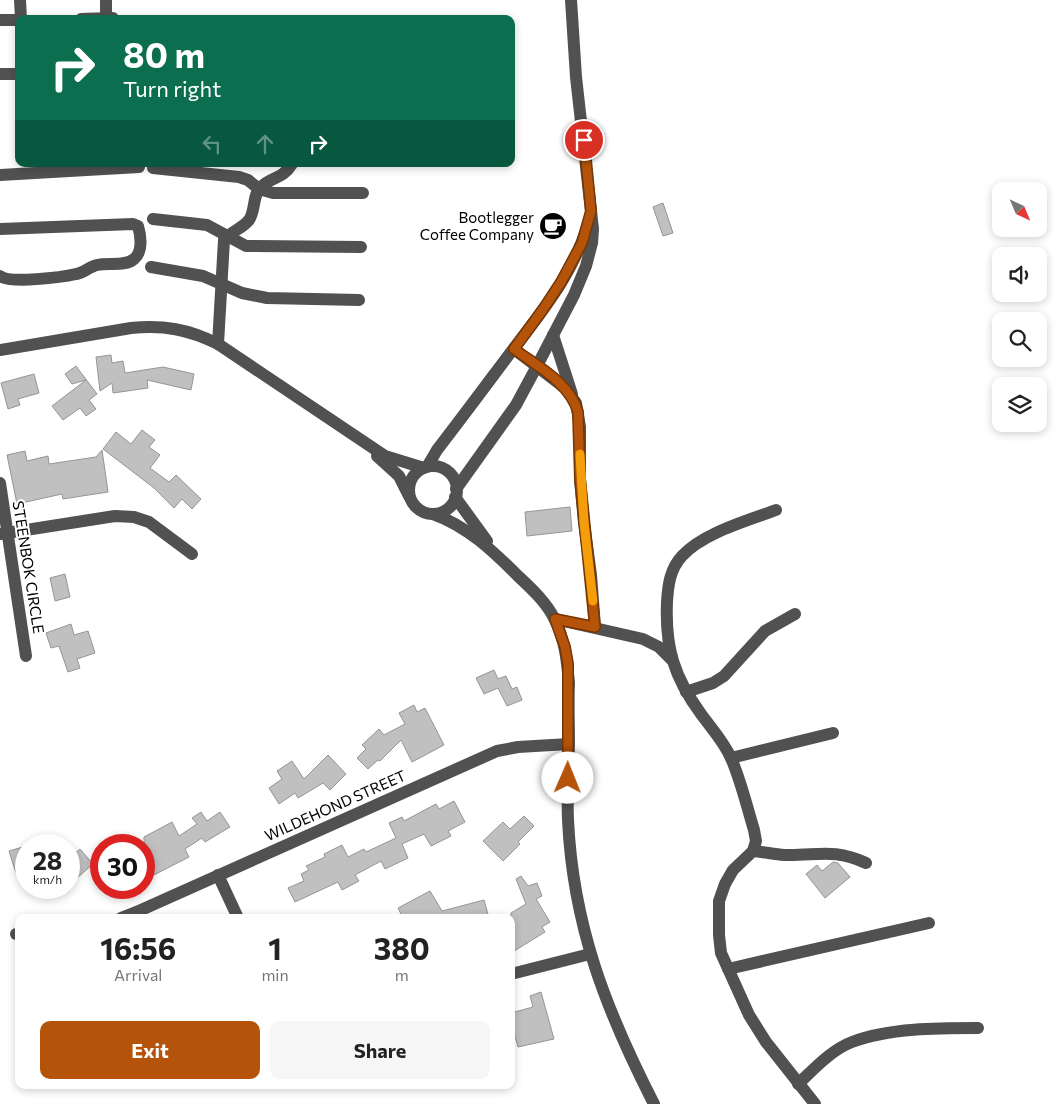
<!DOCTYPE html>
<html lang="en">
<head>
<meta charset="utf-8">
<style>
	body { margin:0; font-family:Commissioner,sans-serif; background:#f6f6f6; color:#222; height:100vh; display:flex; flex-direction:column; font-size:19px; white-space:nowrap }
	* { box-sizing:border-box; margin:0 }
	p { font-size:16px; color:#767676 }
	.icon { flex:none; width:28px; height:28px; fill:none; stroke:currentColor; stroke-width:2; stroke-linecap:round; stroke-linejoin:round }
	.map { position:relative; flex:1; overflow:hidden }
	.panel { position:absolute; left:15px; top:914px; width:500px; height:175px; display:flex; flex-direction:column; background:#fff; border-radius:10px; box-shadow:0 2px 8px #0003 }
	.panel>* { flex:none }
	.guide { position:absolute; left:15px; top:15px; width:500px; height:152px; border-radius:10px; box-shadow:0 2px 8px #0003; background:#0b6e4f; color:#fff; overflow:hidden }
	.needle { width:32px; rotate:136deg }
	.tools { position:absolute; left:992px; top:182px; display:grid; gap:10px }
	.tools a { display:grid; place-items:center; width:55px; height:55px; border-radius:10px; background:#fff; box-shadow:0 2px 8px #0003; font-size:25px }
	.speed { position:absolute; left:15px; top:834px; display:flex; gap:10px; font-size:25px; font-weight:700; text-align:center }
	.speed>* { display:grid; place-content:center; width:65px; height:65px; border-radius:50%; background:#fff; box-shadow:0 2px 8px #0003; line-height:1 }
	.speed small { font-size:12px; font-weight:400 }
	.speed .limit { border:8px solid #d22; background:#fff; color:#111 }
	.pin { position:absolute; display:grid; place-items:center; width:42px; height:42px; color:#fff; margin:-21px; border:2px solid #fff; border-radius:50%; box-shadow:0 1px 5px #0007 }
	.me { position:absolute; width:55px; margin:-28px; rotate:1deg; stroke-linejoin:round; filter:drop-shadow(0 0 4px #0008) }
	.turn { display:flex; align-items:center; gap:18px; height:105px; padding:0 25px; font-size:22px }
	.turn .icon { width:65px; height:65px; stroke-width:2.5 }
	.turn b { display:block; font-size:35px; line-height:42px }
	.lanes { display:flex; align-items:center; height:48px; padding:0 25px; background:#0003; justify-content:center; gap:25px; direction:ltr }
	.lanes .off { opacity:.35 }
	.eta { display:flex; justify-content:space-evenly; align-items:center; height:85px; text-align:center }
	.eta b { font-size:30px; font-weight:700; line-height:35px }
	.action { display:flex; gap:10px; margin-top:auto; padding:10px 25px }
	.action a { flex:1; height:58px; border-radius:10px; background:#b45309; color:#fff; font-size:20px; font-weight:700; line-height:58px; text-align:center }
	.action a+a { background:#f6f6f6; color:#222 }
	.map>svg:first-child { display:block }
	.building { fill:#c0c0c0; stroke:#959595 }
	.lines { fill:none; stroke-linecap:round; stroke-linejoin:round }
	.minor { stroke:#515151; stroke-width:12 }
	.route-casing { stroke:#753606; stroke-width:12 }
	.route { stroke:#b45309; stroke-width:9 }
	.slow { stroke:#f59e0b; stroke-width:9 }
	.labels { text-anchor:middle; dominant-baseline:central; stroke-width:4; stroke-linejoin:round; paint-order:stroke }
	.poi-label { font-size:15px; fill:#000; stroke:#fff; text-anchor:end }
	.street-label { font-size:15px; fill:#000; stroke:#fff }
</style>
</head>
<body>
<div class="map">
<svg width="1063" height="1104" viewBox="0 0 1063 1104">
	<rect width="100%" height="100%" fill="#fff"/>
	<g class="building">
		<path d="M663,203L673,233L663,236L653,207Z"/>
		<path d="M111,355L112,363L123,361L125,373L163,367L194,374L191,390L147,380L148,388L113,393L112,383L100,391L96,357Z"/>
		<path d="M76,366L97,394L89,400L96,409L86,416L80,408L63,420L52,406L86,380L72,384L65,374Z"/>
		<path d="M34,374L39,393L18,399L20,405L8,409L1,383Z"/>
		<path d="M142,430L155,440L149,447L160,455L150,468L169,482L176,475L201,499L192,509L182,499L174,508L154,488L103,449L116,432L131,444Z"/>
		<path d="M102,450L108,492L63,499L62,494L17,504L7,455L25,451L27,461L48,456L49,464L96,457Z"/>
		<path d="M570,507L572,531L527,536L525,512Z"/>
		<path d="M65,574L70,597L55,601L50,578Z"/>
		<path d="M71,624L74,635L88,631L95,653L77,659L80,668L68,672L59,646L51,648L46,633Z"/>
		<path d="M494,670L498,679L506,676L512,689L517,687L522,700L507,706L498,688L484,694L476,678Z"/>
		<path d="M414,705L417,712L425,708L444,745L412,762L401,740L380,761L378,760L368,769L357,758L366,749L362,745L379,729L384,735L405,724L399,713Z"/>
		<path d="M328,755L346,774L330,790L323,783L298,798L295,793L279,804L269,788L282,779L277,771L292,761L304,779Z"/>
		<path d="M454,801L465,822L448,831L451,836L431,846L424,834L402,844L408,858L385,869L381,861L355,875L359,881L342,890L338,882L295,902L288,888L304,881L301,874L309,870L306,866L325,857L324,854L342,845L348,857L364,849L366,852L396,838L389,823L402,817L404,821L436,804L439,809Z"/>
		<path d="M201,812L207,821L220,812L230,827L205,842L202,838L185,849L189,857L144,880V837L172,822L179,836L197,824L192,818Z"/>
		<path d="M524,816L534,826L518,842L520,844L503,861L483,841L503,822L510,829Z"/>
		<path d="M26,846V870L16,873L9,851Z"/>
		<path d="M80,849L93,864L69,885V858Z"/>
		<path d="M833,862L838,863L850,877L825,898L806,874L817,865L822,871Z"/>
		<path d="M521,876L528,886L537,883L542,896L536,899L550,922L542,927L545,932L511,953V913L526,904L516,879Z"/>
		<path d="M430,891L442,911L484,900L489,918H403L398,908Z"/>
		<path d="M541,992L554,1039L518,1047L511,1023V1013L533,1007L530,996Z"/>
	</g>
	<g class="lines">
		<g class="minor">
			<path d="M20,0L21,19"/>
			<path d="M106,18V0"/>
			<path d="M81,19L113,18"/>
			<path d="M0,20H19"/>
			<path d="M0,74H19"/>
			<path d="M153,168L239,177L248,180L259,189L273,193H363"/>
			<path d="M0,175L139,167"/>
			<path d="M153,219L207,225L246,246L361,247"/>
			<path d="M0,229L133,224L138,226C141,236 143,252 134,259C125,267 108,262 97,265C89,267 83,273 76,274C63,277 9,284 0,276"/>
			<path d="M151,267L203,276L242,293L267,298L359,300"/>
			<path d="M553,335L572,394"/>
			<path d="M218,344L224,240C231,231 242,229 249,220C256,210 252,195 261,187C272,176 282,180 292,164"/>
			<path d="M514,349L565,388L576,403L580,427V479L584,523L591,575L595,627"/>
			<path d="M0,350L131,328C164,325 188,329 218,344L385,456L424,468"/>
			<path d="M377,456L399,476L409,496"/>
			<circle cx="433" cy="490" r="24"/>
			<path d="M427,467L437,450C461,419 484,388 508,356C539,315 574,274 588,223"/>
			<path d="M0,483L26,656"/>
			<path d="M456,489L516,405L537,366L574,295L586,266L592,243L593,229L576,77L571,0"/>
			<path d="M455,497L487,541"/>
			<path d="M776,510C747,521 703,533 682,556C670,569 668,585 667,602C665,648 674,677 701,714C712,729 724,742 731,758C741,781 747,807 754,830L756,841L753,851L733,870L725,884L719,901V935L721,953L749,1015L766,1042L815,1104"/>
			<path d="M433,514C467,526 493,551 518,576C532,589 547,603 555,620C565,640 567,661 569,683C568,703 569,724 569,744C568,769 567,794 568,820C573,926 606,1010 654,1104"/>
			<path d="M0,534L115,516L134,517L149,522L192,554"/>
			<path d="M555,619L643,639L659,647L671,659"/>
			<path d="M686,692L713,683L724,676L765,631L795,614"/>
			<path d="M731,758L833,733"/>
			<path d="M753,851C763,852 774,854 784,855C818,856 833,848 866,863"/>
			<path d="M218,875L238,918"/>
			<path d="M121,918L141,910L497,751L518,747L569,744"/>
			<path d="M16,934H19"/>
			<path d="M728,969L929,923"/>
			<path d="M511,974L590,954"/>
			<path d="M798,1084C814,1069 831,1050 852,1042C889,1028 938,1028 978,1028"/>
		</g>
	</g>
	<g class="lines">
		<g class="route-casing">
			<path id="route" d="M568,778V664L565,647L555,619L595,627L580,479L578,412C570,383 537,366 514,349L544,308L561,282L582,243L591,211L584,140"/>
		</g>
		<use href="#route" class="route"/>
		<path class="slow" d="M580,454L584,523L593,601"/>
	</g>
	<defs>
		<g id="cafe-disc" transform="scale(1.4375)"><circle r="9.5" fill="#000" stroke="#fff"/><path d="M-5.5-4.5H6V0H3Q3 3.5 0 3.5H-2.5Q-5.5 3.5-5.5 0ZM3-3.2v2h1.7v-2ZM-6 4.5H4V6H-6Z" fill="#fff"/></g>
	</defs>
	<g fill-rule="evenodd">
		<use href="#cafe-disc" x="553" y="226"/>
	</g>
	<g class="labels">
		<g class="poi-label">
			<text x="534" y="217">Bootlegger<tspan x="534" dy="17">Coffee Company</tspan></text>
		</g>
		<g class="street-label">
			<text transform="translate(29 567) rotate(81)">STEENBOK CIRCLE</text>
			<text transform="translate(335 805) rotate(-24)">WILDEHOND STREET</text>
		</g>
	</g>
</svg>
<div class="tools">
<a><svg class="needle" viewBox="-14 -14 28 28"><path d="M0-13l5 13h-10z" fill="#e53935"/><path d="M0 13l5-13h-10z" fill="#767676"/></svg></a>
<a><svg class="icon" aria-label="sound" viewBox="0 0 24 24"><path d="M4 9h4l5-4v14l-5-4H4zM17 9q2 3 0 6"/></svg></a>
<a><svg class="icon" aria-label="search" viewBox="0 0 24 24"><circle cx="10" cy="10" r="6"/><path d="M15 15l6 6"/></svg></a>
<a><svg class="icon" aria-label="layers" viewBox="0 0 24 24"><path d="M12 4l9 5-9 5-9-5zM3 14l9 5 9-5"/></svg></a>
</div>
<div class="speed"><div>28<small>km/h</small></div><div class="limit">30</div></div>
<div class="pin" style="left:584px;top:140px;background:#d93025"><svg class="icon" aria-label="arrive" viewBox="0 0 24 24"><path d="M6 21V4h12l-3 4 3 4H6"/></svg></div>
<svg class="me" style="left:568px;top:778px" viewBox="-20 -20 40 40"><circle r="19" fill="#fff"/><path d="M0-13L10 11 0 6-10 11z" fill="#b45309"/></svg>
<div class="guide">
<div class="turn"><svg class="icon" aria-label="right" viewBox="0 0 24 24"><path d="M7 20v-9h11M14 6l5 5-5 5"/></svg><div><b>80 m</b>Turn right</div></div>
<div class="lanes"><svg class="icon off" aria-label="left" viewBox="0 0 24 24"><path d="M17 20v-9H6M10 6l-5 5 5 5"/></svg><svg class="icon off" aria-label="ahead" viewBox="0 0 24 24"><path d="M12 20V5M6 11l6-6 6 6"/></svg><svg class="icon" aria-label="right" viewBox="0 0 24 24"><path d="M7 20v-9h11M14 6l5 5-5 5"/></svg></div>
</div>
<section class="panel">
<div class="eta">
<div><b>16:56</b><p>Arrival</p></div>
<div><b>1</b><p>min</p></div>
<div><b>380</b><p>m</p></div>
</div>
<div class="action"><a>Exit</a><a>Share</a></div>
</section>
</div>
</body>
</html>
